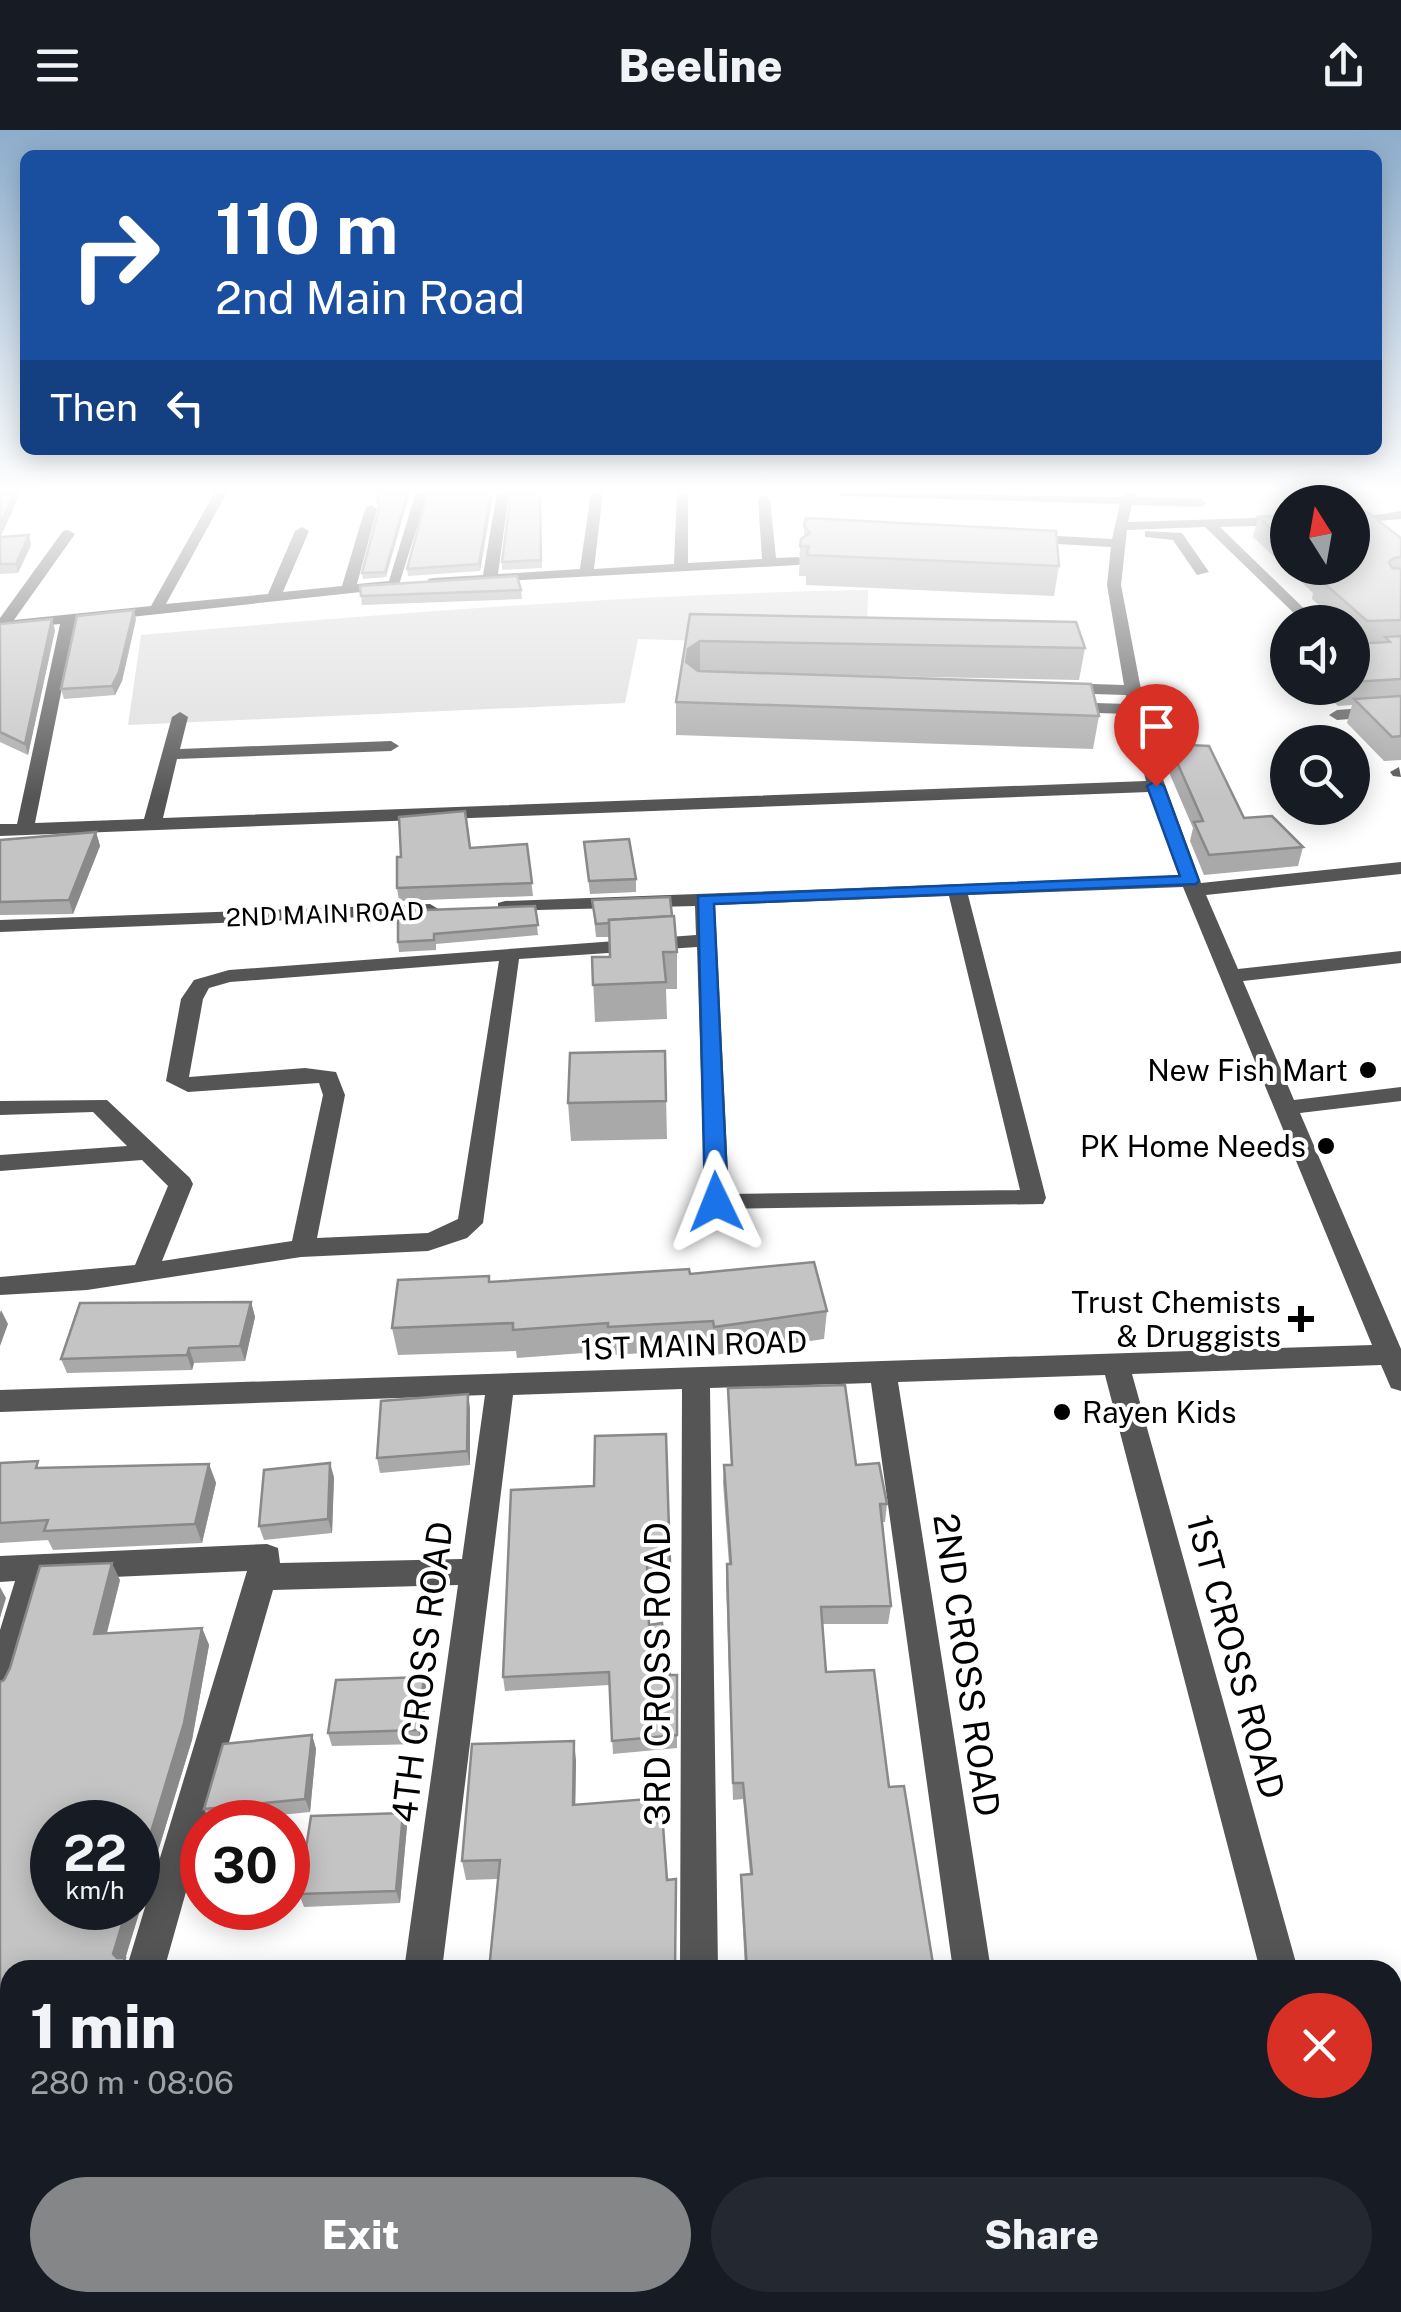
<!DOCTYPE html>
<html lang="en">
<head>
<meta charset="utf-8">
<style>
	body { margin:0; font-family:"Public Sans",sans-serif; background:#242831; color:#f1f3f6; height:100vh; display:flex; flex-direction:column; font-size:38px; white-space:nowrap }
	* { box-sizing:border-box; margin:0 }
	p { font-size:32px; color:#9ea1a6 }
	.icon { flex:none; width:55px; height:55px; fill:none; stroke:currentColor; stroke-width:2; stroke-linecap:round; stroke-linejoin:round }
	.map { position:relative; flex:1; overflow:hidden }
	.sheet { position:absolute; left:0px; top:1830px; width:1402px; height:352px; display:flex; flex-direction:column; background:#171b24; border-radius:30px 30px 0 0; box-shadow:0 5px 25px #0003 }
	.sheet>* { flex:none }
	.guide { position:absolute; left:20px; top:20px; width:1362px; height:305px; border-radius:15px; box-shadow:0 5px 25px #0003; background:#1a4fa0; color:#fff; overflow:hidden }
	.needle { width:65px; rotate:349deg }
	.tools { position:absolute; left:1270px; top:355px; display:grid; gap:20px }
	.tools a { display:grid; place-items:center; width:100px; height:100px; border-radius:50%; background:#171b24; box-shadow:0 5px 25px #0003; font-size:50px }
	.speed { position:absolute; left:30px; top:1670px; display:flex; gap:20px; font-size:50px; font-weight:700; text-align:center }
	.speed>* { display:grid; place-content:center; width:130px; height:130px; border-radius:50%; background:#171b24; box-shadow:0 5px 25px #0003; line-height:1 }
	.speed small { font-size:25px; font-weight:400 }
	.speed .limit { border:15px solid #d22; background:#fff; color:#111 }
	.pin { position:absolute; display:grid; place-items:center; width:85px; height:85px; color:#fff; margin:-102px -42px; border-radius:50% 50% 50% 0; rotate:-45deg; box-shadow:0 0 10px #0007 }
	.pin .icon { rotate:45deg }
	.me { position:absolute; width:110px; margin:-55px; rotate:358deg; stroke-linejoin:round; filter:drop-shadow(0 0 8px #0008) }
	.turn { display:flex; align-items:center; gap:35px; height:210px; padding:0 30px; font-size:45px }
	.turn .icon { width:130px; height:130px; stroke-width:2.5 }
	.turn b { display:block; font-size:70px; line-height:85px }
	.then { display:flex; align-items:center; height:95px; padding:0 30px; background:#0003; gap:20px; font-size:38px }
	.round { display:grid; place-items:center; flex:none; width:105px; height:105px; border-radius:52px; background:#242831 }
	.headline { display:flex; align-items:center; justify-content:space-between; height:170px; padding:0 30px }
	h1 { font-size:60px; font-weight:800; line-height:75px }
	.button { display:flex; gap:20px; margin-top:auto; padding:20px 30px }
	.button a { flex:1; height:115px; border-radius:60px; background:#858687; color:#fff; font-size:40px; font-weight:800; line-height:115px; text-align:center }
	.button a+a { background:#242831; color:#f1f3f6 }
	header { display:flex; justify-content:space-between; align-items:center; height:130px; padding:0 30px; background:#171b24; font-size:45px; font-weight:800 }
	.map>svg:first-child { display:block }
	.green { fill:#dcdcdc }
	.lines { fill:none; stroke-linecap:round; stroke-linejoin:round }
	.minor { fill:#555; fill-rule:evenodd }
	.wall { fill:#a9a9a9 }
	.shaded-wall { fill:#898989 }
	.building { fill:#c4c4c4; stroke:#898989; stroke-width:2.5 }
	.route { fill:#1a73e8; stroke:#114b97; stroke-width:2.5 }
	.poi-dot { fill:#000; stroke:#fff; stroke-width:4 }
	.labels { text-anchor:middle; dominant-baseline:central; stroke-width:8; stroke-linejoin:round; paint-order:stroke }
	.far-street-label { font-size:25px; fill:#000; stroke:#fff }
	.poi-label { font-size:30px; fill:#000; stroke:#fff; text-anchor:end }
	.street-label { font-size:30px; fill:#000; stroke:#fff }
	.near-street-label { font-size:35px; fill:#000; stroke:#fff }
</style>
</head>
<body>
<header><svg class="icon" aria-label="menu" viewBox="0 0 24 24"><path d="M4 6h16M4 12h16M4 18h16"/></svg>Beeline<svg class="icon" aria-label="share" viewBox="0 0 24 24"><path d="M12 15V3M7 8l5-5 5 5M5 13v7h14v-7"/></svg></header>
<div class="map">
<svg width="1401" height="2182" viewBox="0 0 1401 2182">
	<rect width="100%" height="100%" fill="#fff"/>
	<path class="green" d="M868,460L867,516L638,509L625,573L128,595L141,505C384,484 625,464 868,460Z"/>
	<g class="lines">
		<g class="minor">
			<path d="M215,362H227L166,474L268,464L295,401L302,397L309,401L283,462L342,456L365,379L371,375L377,379L357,454L389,451L416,362H428L398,458L75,493L35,693L144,689L172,587L180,582L188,587L180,619L391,611L399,616L391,621L177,629L163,688L1146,651L1129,584L1065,582L1057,577L1065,572L1127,574L1126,565L1059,563L1051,558L1059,553L1124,555L1107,455L1111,417L1023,412L1016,408L1023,404L1112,409L1120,374L841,366L835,362L1123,367L1126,362H1138L1136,367L1201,369L1207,373L1201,377L1132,375L1128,392L1288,387V395L1220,397L1318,492H1303L1205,397L1127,400L1121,455L1153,622L1201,753L1401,732V744L1206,765L1238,839L1401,821V833L1243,851L1294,970L1401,957V971L1300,983L1401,1219V1261L1391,1258L1381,1235L1132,1244L1298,1840H1260L1105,1245L898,1252L991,1840H953L871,1253L710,1258L718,1840H680L682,1259L513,1265L442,1840H404L458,1455L273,1460L206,1692H202V1705L164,1840H126L247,1441L46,1450L16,1554L12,1564L0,1569V1500L15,1451L0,1452V1426L267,1414L278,1418L280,1433L462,1429L485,1265L0,1282V1260L1372,1215L1183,757L968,765L1046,1068L1043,1074L708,1079L705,1073L697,817L519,829L483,1093L467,1108L428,1121L301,1127L87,1160L0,1165V1147L135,1135L168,1056L142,1030L0,1041V1025L127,1016L93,982L0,985V971L107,970L190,1048L193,1054L162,1131L292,1111L323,965L319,953L188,962L166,951L181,869L194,850L229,840L696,805L695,776L498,781V773L505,771L1179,746L1149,662L0,706V694H17L60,494L0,500V488L63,401L68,400L75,404L14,490L151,476ZM949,766L1020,1060L729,1064L715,775ZM499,831L458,1089L428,1103L317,1108L345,965L336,942L305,938L189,947L203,869L209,858L230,852Z"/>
			<path d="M497,362H509L498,444L580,439L591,362H603L594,439L674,434L677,362L688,364V433L762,429L758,369L764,365L770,369L776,428L798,427L805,431L798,435L428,455V449L433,448L483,445Z"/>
			<path d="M1401,381V389L1364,392L1357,388Z"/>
			<path d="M1145,401L1182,403L1209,442L1197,445L1173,410L1145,407Z"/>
			<path d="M1401,575V585L1337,590L1329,585L1337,580Z"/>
			<path d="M1399,637L1401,647L1393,646L1390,642Z"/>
			<path d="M430,774L440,780L437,784L0,802V790Z"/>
			<path d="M1401,1904V1944L1392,1945V1905Z"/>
			<path d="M28,2172H72L69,2182H25Z"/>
			<path d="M379,2172H423L422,2182H378Z"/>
		</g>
	</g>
	<g class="wall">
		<path d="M0,362L1,407L31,415L18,443L0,444Z"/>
		<path d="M380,362L386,447L363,449L362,443L379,377L377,370Z"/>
		<path d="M540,362L542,438L502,440V432Z"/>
		<path d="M493,365L480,441L408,446L407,439Z"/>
		<path d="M1288,385V438H1352L1401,408V630L1384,631L1347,593L1352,575L1338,576L1320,558H1352V514H1360L1352,506V492H1337L1312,469L1313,463L1253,407L1258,387Z"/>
		<path d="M804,396L1059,436L1054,466L806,455V446H799L800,416L804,407Z"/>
		<path d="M360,456L521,460L522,469L362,475Z"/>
		<path d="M690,484L1085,518L1079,550L777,544L1099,586L1093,619L676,605V572Z"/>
		<path d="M136,489L122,551L115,565L64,569L61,559Z"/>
		<path d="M0,494L55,500L28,625L0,612Z"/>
		<path d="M1169,614L1244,688L1303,717L1298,736L1204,745L1190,711L1193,698L1165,633Z"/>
		<path d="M96,702L100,716L73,784L0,785V710Z"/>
		<path d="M584,712L636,749V762L590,764Z"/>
		<path d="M527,714L533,766L399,771L397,758L470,718Z"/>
		<path d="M592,770L677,822V859H666L667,889L595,892L592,827H610L609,807H596Z"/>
		<path d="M535,776L538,805L436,814V820L399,822L398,812Z"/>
		<path d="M665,921L667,1009L571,1011L568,973Z"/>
		<path d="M690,1144L827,1181L824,1209L714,1225L713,1219L610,1225V1221L517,1228L516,1221L398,1225L392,1198L489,1146L490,1152Z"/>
		<path d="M251,1172L255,1187L245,1231L194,1233L192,1240L67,1243L61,1229Z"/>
		<path d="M728,1258L856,1335L887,1374L885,1392H882L891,1476L888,1494H822L826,1542L889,1657L934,1840H745L741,1761V1745L750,1744L743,1669L733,1670L726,1452L727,1434H729L723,1353L724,1335H731Z"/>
		<path d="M470,1278V1335L380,1343L377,1328Z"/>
		<path d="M666,1304L671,1446L648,1448L649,1495L670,1545H677V1618L613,1624L609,1555L505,1561L503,1547L594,1356Z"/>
		<path d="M0,1333L41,1338L209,1334L216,1353L202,1413L53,1420L48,1410L0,1413Z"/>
		<path d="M334,1347L332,1403L264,1410L259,1396Z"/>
		<path d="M120,1450L107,1503L202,1498L209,1515L192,1610L125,1829L10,1840V1880L0,1879V1552L4,1550Z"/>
		<path d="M424,1547L427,1561L421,1614L332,1616L328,1603Z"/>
		<path d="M312,1605L316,1619L310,1682L210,1692L204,1679Z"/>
		<path d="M576,1630L575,1675L498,1749L466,1750L462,1731Z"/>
		<path d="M407,1696L400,1773L304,1777L299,1764Z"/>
		<path d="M935,2172H1141L1143,2182H936Z"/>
	</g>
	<g class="shaded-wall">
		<path d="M15,362H21L0,408V394Z"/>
		<path d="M408,362H410L386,447L385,442Z"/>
		<path d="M491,362L493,365L480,441L479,434Z"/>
		<path d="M29,405L31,415L18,443L16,434Z"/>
		<path d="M134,480L136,489L122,551L115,565L112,556Z"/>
		<path d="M52,489L55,500L28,625L25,614Z"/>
		<path d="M700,511V542L686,532L688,519Z"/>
		<path d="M96,702L100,716L73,784L69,770Z"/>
		<path d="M251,1172L255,1187L245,1231L240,1216Z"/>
		<path d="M1,1180L8,1194L0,1216V1183Z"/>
		<path d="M189,1218L194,1233L192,1240L187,1225Z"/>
		<path d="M468,1264L470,1278V1335L467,1321Z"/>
		<path d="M330,1333L334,1347L332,1403L328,1389Z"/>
		<path d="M209,1334L216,1353L202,1413L195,1394Z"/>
		<path d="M112,1433L120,1450L102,1521L94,1504Z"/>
		<path d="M0,1457L6,1468L0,1488Z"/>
		<path d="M202,1498L209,1515L192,1610L125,1829L132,1840H121L113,1824L127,1778H138V1745Z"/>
		<path d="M424,1547L427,1561L421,1614L418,1600Z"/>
		<path d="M312,1605L316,1619L310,1682L305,1669Z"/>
		<path d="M574,1611L576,1630L575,1694L573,1675Z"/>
		<path d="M403,1683L407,1696L400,1773L396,1761Z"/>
		<path d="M332,2172L337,2173V2182H331Z"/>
	</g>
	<g class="building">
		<path d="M0,362H15L0,394Z"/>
		<path d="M380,362H408L385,442L362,443L380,375L377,370Z"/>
		<path d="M428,362H491L479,434L407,439Z"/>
		<path d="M511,362H540L541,430L502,432Z"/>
		<path d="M1366,381L1401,408V427L1394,428L1389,432L1392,438L1401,439V490L1367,491L1317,447L1325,446L1315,438H1352V382Z"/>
		<path d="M1288,385V413L1258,387Z"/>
		<path d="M806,388L1056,401L1059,436L807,425L809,416H800L801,409L810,403L804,396Z"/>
		<path d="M29,405L16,434H0V407Z"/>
		<path d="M517,446L521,460L361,466L360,456Z"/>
		<path d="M134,480L119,542L112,556L61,559L77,486Z"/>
		<path d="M690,484L1076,492L1085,518L700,511L688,519L686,532L698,541L1091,554L1099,586L676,572Z"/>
		<path d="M52,489L25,614L0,602V494Z"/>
		<path d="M1401,506V549L1352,552V514L1390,512L1385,507Z"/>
		<path d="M1401,566V606L1392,607L1354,569Z"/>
		<path d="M1169,614L1209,616L1244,688L1272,686L1303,717L1209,725L1194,692L1203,691Z"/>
		<path d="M465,681L470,718L527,714L532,753L397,758V727H401L399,687Z"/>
		<path d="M96,702L69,770L0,772V710Z"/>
		<path d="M629,709L636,749L589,751L584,712Z"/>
		<path d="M670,767L672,786L609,790V793L596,794L592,770Z"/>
		<path d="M535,776L538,795L434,804V810L398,812V781Z"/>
		<path d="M674,786L677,822H663L666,852L593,855L592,827H610L609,790Z"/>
		<path d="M665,921L666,971L568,973L570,923Z"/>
		<path d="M814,1132L827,1181L714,1197L713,1191L608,1197V1193L513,1200V1193L392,1198L398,1150L489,1146V1152L689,1139L690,1144Z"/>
		<path d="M251,1172L240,1216L189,1218L187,1225L61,1229L80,1173Z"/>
		<path d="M845,1255L856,1335L879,1333L887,1374H880L891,1476L821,1477L826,1542L874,1540L889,1657L904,1656L934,1840H747L741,1745L752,1744L743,1653H733L727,1434H731L724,1335H732L728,1258Z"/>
		<path d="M468,1264L467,1321L377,1328L381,1271Z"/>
		<path d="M666,1304L670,1432L647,1434L649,1495L662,1493L670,1545H677V1605L612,1611L609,1542L503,1547L511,1360L594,1356L595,1306Z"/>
		<path d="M38,1331L36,1338L209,1334L195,1394L44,1401L48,1390L0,1393V1333Z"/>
		<path d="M330,1333L328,1389L259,1396L264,1340Z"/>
		<path d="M112,1433L94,1504L202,1498L184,1593L138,1745V1692H52V1778H127L113,1824L117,1828H125L121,1840H10V1866L0,1865V1552L4,1550L10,1538L40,1436Z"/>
		<path d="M424,1547L418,1600L328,1603L336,1550Z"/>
		<path d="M312,1605L305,1669L204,1679L223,1614Z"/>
		<path d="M574,1611L573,1675L661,1668L667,1750L676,1749L675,1840H489L500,1730L462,1731L472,1614Z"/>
		<path d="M403,1683L396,1761L299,1764L311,1686Z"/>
		<path d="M76,2172H332L331,2182H69L70,2176H76Z"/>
		<path d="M942,2172H1141L1143,2182H944Z"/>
	</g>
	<linearGradient id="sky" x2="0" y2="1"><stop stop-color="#8cadcc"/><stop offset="0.54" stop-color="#fff"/><stop offset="1" stop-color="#fff" stop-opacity="0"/></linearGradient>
	<rect width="1401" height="668" fill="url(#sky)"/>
	<path class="route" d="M1156,651L1164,656L1199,751L1196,754L714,774L728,1072L724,1078H709L705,1072L698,766L1180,746L1147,656Z"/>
	<g class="poi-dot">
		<circle cx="1368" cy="940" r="10"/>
		<circle cx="1326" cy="1016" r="10"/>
		<path d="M1296 1174h10v10h10v10h-10v10h-10v-10h-10v-10h10z"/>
		<circle cx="1062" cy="1282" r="10"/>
	</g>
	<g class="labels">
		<g class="far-street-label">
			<text transform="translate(325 784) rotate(-2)">2ND MAIN ROAD</text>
		</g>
		<g class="poi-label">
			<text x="1348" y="940">New Fish Mart</text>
			<text x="1306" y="1016">PK Home Needs</text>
			<text x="1281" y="1172">Trust Chemists<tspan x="1281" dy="34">&amp; Druggists</tspan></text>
			<text x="1082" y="1282" text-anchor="start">Rayen Kids</text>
		</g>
		<g class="street-label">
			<text transform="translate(694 1215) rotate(-2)">1ST MAIN ROAD</text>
		</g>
		<g class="near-street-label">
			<text transform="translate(1236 1527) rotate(75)">1ST CROSS ROAD</text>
			<text transform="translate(967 1535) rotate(82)">2ND CROSS ROAD</text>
			<text transform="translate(422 1542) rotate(-83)">4TH CROSS ROAD</text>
			<text transform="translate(657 1544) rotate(-90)">3RD CROSS ROAD</text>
		</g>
	</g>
</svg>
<div class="tools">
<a><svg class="needle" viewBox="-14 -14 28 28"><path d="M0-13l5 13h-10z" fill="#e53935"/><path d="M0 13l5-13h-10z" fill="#9ea1a6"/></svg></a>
<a><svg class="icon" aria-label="sound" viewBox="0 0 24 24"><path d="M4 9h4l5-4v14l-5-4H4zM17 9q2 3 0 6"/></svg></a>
<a><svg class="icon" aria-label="search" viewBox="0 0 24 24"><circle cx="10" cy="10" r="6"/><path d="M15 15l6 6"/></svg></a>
</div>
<div class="speed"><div>22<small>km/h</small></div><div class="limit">30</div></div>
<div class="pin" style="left:1156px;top:656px;background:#d93025"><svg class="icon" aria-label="arrive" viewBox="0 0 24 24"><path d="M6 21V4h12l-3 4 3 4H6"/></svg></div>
<svg class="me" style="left:716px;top:1072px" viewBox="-20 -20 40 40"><path d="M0-17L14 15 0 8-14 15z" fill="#1a73e8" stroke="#fff" stroke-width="4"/></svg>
<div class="guide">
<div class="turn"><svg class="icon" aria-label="right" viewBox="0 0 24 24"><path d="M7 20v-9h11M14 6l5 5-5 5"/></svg><div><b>110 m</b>2nd Main Road</div></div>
<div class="then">Then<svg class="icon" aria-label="left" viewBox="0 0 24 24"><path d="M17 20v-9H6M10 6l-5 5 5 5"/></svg></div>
</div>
<section class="sheet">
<div class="headline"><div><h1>1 min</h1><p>280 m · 08:06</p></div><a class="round" style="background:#d93025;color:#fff"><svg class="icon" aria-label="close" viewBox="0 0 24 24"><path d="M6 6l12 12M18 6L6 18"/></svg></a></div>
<div class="button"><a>Exit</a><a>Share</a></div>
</section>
</div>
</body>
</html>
